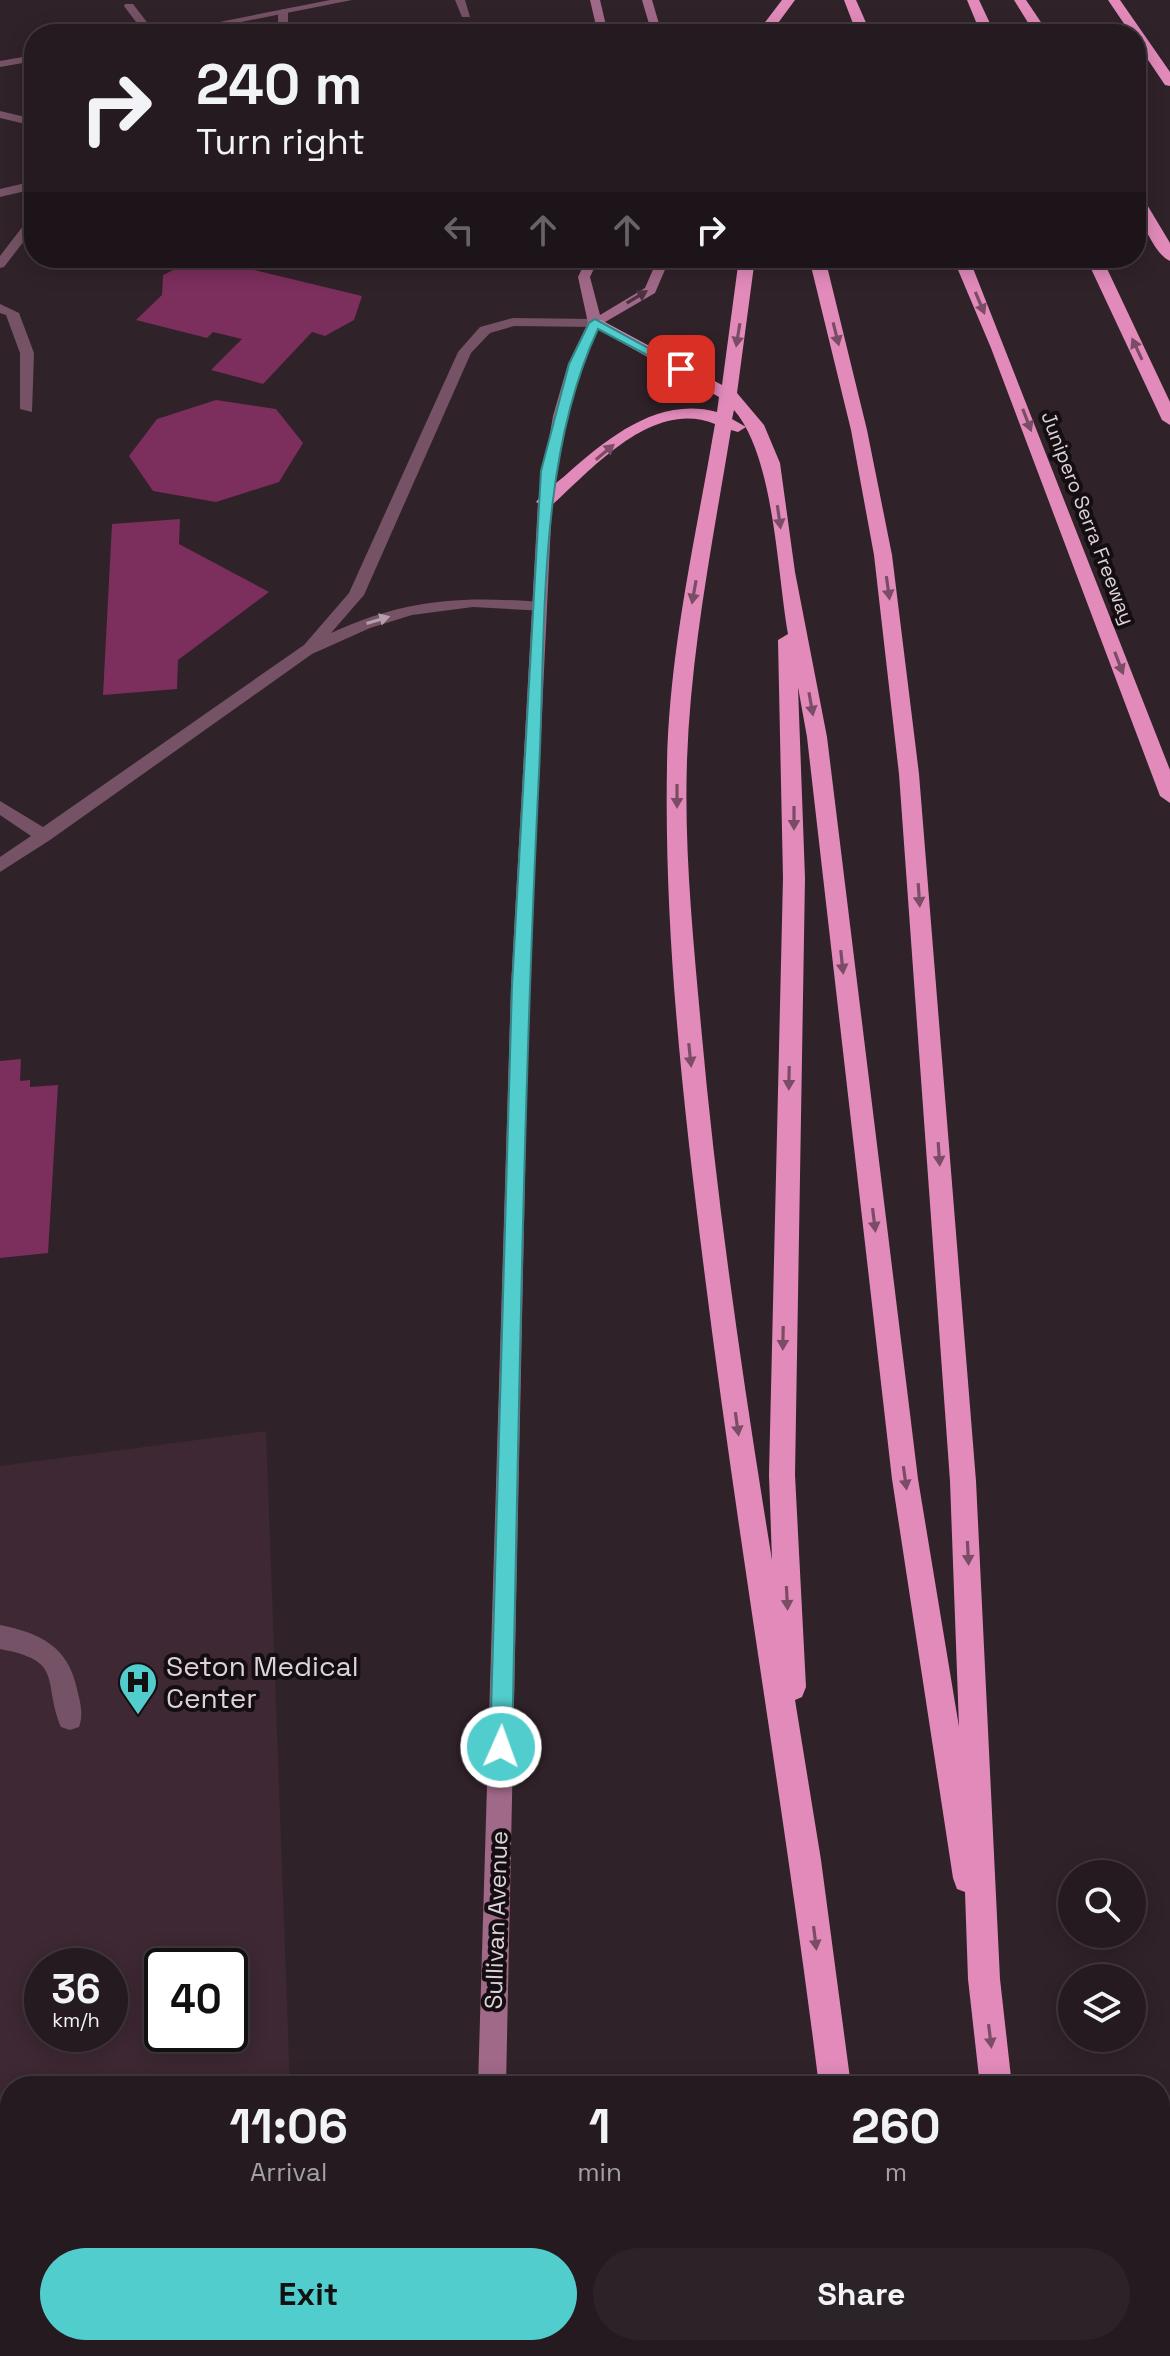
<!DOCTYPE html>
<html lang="en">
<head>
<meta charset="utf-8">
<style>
	body { margin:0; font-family:"Space Grotesk",sans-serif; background:#2c2328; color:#f1f3f6; height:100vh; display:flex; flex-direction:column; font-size:30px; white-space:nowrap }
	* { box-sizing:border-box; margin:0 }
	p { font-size:26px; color:#a3a1a4 }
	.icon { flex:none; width:44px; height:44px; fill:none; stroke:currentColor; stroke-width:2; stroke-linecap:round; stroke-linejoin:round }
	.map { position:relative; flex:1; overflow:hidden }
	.panel { position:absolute; left:0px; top:2076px; width:1170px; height:280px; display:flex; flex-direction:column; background:#241a1f; border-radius:32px 32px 0 0; box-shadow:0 4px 20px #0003,0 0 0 2px #41383d }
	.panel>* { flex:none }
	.top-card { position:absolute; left:24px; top:24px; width:1122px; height:244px; border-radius:32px; box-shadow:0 4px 20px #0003,0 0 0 2px #41383d; background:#241a1f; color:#f1f3f6; overflow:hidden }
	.buttons { position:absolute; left:1058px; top:1860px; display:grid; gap:16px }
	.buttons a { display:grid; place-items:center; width:88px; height:88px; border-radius:50%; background:#241a1f; box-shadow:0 4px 20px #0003,0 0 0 2px #41383d; font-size:40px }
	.speed { position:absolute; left:24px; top:1948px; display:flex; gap:16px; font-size:40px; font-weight:700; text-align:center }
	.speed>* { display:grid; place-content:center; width:104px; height:104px; border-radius:50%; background:#241a1f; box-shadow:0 4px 20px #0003,0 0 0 2px #41383d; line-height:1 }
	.speed small { font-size:20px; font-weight:400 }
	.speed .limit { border:4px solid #111; border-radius:12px; background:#fff; color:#111 }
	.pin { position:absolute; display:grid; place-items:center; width:68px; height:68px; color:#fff; margin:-34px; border-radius:16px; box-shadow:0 4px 12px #0006 }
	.me { position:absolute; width:88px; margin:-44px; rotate:2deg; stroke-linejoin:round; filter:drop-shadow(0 0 6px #0008) }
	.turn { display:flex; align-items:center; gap:28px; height:168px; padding:0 40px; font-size:36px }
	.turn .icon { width:104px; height:104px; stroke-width:2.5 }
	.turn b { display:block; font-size:56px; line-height:68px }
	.lanes { display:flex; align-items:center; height:76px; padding:0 40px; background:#0003; justify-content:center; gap:40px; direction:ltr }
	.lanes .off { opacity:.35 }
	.eta { display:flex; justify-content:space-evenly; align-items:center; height:136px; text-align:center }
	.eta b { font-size:48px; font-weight:700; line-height:56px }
	.button { display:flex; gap:16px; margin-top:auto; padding:16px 40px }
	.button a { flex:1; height:92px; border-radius:48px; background:#52cdce; color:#111; font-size:32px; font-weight:700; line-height:92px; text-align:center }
	.button a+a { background:#2c2328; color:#f1f3f6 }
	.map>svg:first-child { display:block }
	.built { fill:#3d2833; fill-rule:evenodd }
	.building { fill:#7c2e5d }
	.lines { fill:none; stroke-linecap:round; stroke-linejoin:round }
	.lane { fill:#755265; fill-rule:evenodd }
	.street { fill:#755265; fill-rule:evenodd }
	.secondary { fill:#a16988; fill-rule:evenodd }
	.highway { fill:#e28bbb; fill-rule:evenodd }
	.oneway { fill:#4c3241 }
	.oneway2 { fill:#7b4c66 }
	.oneway3 { fill:#b39fa9 }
	.route { fill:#52cdce; stroke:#358586; stroke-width:2 }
	.labels { text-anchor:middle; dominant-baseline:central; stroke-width:8; stroke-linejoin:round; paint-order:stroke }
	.far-street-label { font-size:20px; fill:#dcd2d7; stroke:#140d11 }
	.street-label { font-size:24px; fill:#dcd2d7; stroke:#140d11 }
	.near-poi-label { font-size:28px; fill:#dcd2d7; stroke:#140d11; text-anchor:start }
</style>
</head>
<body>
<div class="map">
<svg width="1170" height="2356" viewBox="0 0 1170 2356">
	<rect width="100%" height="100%" fill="#302229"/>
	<path class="built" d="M266,1431L290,2086H10V2346H299V2356H0V1466ZM42,1966H110V2034H42ZM162,1966H230V2034H162Z"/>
	<g class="building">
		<path d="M199,258H204L362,296L354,320L325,336L312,332L263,384L211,370L242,339L213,332L207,338L136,320L162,295L163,275Z"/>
		<path d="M216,400L276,409L303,443L279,482L216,502L153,491L129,456L157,419Z"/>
		<path d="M180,519L179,544L269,592L178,660L177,689L103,695L112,524Z"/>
		<path d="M21,1059L20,1081L30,1080V1087L58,1085L48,1253L0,1258V1061Z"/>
	</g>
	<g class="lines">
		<g class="lane">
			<path d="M455,0H465L470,17H462Z"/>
			<path d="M125,4H133L156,34H145L124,6Z"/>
			<path d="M283,9L288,12V34H278V12Z"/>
			<path d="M0,111L34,119V126L0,118Z"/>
			<path d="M34,181V189L0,197V189Z"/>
			<path d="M34,216V228L4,267L0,268V256L30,217Z"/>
			<path d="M0,304L19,313L34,353L32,412L20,409V353L6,315L0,313Z"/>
			<path d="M513,318L595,319L602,323L595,327L514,326L490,333L471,353L364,595L331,633C406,599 459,596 540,602L545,603V611L473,607L412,615L370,628L312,654L50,840L0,872V857L31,836L0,815V801L43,827L304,645L349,593L458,352L480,327Z"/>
			<path d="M0,1625C40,1633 68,1646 77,1689C80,1702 84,1714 79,1727L70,1730L61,1727C42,1680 65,1661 0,1649Z"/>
		</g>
		<g class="street">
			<path d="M330,0H352L181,34H159Z"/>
			<path d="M34,55V61L0,67V61Z"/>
		</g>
		<g class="secondary">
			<path d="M590,0H600L608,34H598Z"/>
			<path d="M642,0H652L662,34H652Z"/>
			<path d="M587,258H599L590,277L600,315L645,288L658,258H670L655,293L600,325L582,364L567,416L552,502L529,986L506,2086H478L511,986L538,502L553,416L568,364L588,323L578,277Z"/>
			<rect x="474" y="2346" width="30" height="10"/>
		</g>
		<g class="highway">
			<path d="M782,0H795L770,34H756Z"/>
			<path d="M844,0H856L871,34H857Z"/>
			<path d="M967,0H979L995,34H981Z"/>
			<path d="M1014,0H1026L1049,34H1035Z"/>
			<path d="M1108,0H1120L1170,72V86L1165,85L1136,42V34H1131Z"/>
			<path d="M1136,194L1143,198L1170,243V261C1153,254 1136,211 1136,194Z"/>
			<path d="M739,258H755L737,393L764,425L780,463L795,572L827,737L918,1479L959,1727L950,1481L899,774L874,555L851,430L809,258H825L867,430L892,555L919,774L976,1481L1000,1979L1012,2086H980L968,1979L965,1892L957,1889L953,1878L892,1479L807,737L798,687L805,878L795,1475L806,1687L802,1697L795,1700L821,1860L851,2086H819C785,1813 738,1542 704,1269C683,1102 664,934 667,765C669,651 696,536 715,424C653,398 592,469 551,506L545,507L536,502C545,491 558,482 568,473C609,437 659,396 717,412L719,397L587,323L601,320L722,385ZM734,410C774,456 777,571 788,634L778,640L783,878L769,1475L772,1560C743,1382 717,1205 701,1026C693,937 684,849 687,760C691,649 713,539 731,430L738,432L746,427L732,419Z"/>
			<path d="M953,258H969L1170,770V803L1160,796L991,348Z"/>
			<path d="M1086,258H1102L1170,402V425L1162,420Z"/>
			<path d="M858,2346H894L896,2356H860Z"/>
			<path d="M1020,2346H1056L1058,2356H1022Z"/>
		</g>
	</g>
	<defs><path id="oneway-solid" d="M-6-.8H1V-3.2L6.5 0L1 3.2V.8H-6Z" transform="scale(2)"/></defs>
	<use class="oneway" href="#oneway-solid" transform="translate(637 297) rotate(-31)"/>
	<g class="oneway2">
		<use href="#oneway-solid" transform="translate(980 303) rotate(67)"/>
		<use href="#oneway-solid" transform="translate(836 334) rotate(76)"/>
		<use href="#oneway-solid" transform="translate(738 335) rotate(99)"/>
		<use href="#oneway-solid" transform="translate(1137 349) rotate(-115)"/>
		<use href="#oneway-solid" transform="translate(1027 420) rotate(69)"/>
		<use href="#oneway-solid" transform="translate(605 452) rotate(-40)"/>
		<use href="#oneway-solid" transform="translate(779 517) rotate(82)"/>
		<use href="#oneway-solid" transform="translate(888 588) rotate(82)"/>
		<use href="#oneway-solid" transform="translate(694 592) rotate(100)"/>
		<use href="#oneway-solid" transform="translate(1119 663) rotate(69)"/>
		<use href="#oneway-solid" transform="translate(811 704) rotate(80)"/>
		<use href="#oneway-solid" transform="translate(677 796) rotate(90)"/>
		<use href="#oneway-solid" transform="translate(794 818) rotate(90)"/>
		<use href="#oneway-solid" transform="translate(919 895) rotate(86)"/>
		<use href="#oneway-solid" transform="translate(842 962) rotate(84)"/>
		<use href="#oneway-solid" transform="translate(690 1055) rotate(84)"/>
		<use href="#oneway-solid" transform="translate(789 1078) rotate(91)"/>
		<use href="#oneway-solid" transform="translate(939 1154) rotate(86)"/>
		<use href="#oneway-solid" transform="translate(874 1220) rotate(83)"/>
		<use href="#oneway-solid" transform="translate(783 1338) rotate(91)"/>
		<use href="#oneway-solid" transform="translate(737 1424) rotate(82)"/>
		<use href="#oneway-solid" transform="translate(905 1478) rotate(82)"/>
		<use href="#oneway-solid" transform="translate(968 1553) rotate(87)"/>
		<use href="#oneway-solid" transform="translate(787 1598) rotate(87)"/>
		<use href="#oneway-solid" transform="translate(815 1938) rotate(83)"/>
		<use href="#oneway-solid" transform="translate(990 2036) rotate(83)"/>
	</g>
	<use class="oneway3" href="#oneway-solid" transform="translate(378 620) rotate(-17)"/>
	<path class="route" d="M595,319L687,369L677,371L598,329C537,460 546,630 539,773C523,1097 519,1422 512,1747L509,1755L501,1758L493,1755L490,1747L512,986L541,471L569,364L589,323Z"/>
	<defs>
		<g id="hospital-pin" transform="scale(2)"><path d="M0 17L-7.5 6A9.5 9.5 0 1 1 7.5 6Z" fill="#52cdce" stroke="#140d11"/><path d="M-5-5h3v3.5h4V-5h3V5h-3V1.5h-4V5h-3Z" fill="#111"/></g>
	</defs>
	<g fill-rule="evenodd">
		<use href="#hospital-pin" x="138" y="1682"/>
	</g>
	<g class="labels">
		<g class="far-street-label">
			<text transform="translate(1088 518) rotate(69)">Junipero Serra Freeway</text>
		</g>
		<g class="street-label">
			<text transform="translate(496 1920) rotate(-88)">Sullivan Avenue</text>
		</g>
		<g class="near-poi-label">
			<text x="166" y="1666">Seton Medical<tspan x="166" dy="32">Center</tspan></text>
		</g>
	</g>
</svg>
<div class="buttons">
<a><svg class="icon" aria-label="search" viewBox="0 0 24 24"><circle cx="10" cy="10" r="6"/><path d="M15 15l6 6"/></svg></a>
<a><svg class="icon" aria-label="layers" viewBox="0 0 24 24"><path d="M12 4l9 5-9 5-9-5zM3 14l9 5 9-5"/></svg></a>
</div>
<div class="speed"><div>36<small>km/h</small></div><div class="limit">40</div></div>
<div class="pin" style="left:681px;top:369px;background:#d93025"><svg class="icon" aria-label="arrive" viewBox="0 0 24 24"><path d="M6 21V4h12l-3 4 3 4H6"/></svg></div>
<svg class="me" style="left:501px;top:1747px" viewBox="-20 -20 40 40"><circle r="17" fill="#52cdce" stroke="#fff" stroke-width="3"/><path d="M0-11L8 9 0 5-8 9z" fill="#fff"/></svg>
<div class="top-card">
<div class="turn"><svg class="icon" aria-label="right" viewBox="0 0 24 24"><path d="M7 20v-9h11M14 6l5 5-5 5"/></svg><div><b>240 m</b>Turn right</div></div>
<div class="lanes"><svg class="icon off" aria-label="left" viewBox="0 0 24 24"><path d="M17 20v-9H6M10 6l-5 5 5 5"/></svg><svg class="icon off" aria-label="ahead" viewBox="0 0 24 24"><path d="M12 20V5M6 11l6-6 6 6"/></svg><svg class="icon off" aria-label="ahead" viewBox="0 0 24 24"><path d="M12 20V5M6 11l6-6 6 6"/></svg><svg class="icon" aria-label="right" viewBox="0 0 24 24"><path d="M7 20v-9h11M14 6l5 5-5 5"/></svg></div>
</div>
<section class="panel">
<div class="eta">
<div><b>11:06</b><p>Arrival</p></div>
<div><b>1</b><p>min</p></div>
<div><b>260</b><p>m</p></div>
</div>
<div class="button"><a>Exit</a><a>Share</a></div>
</section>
</div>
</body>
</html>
